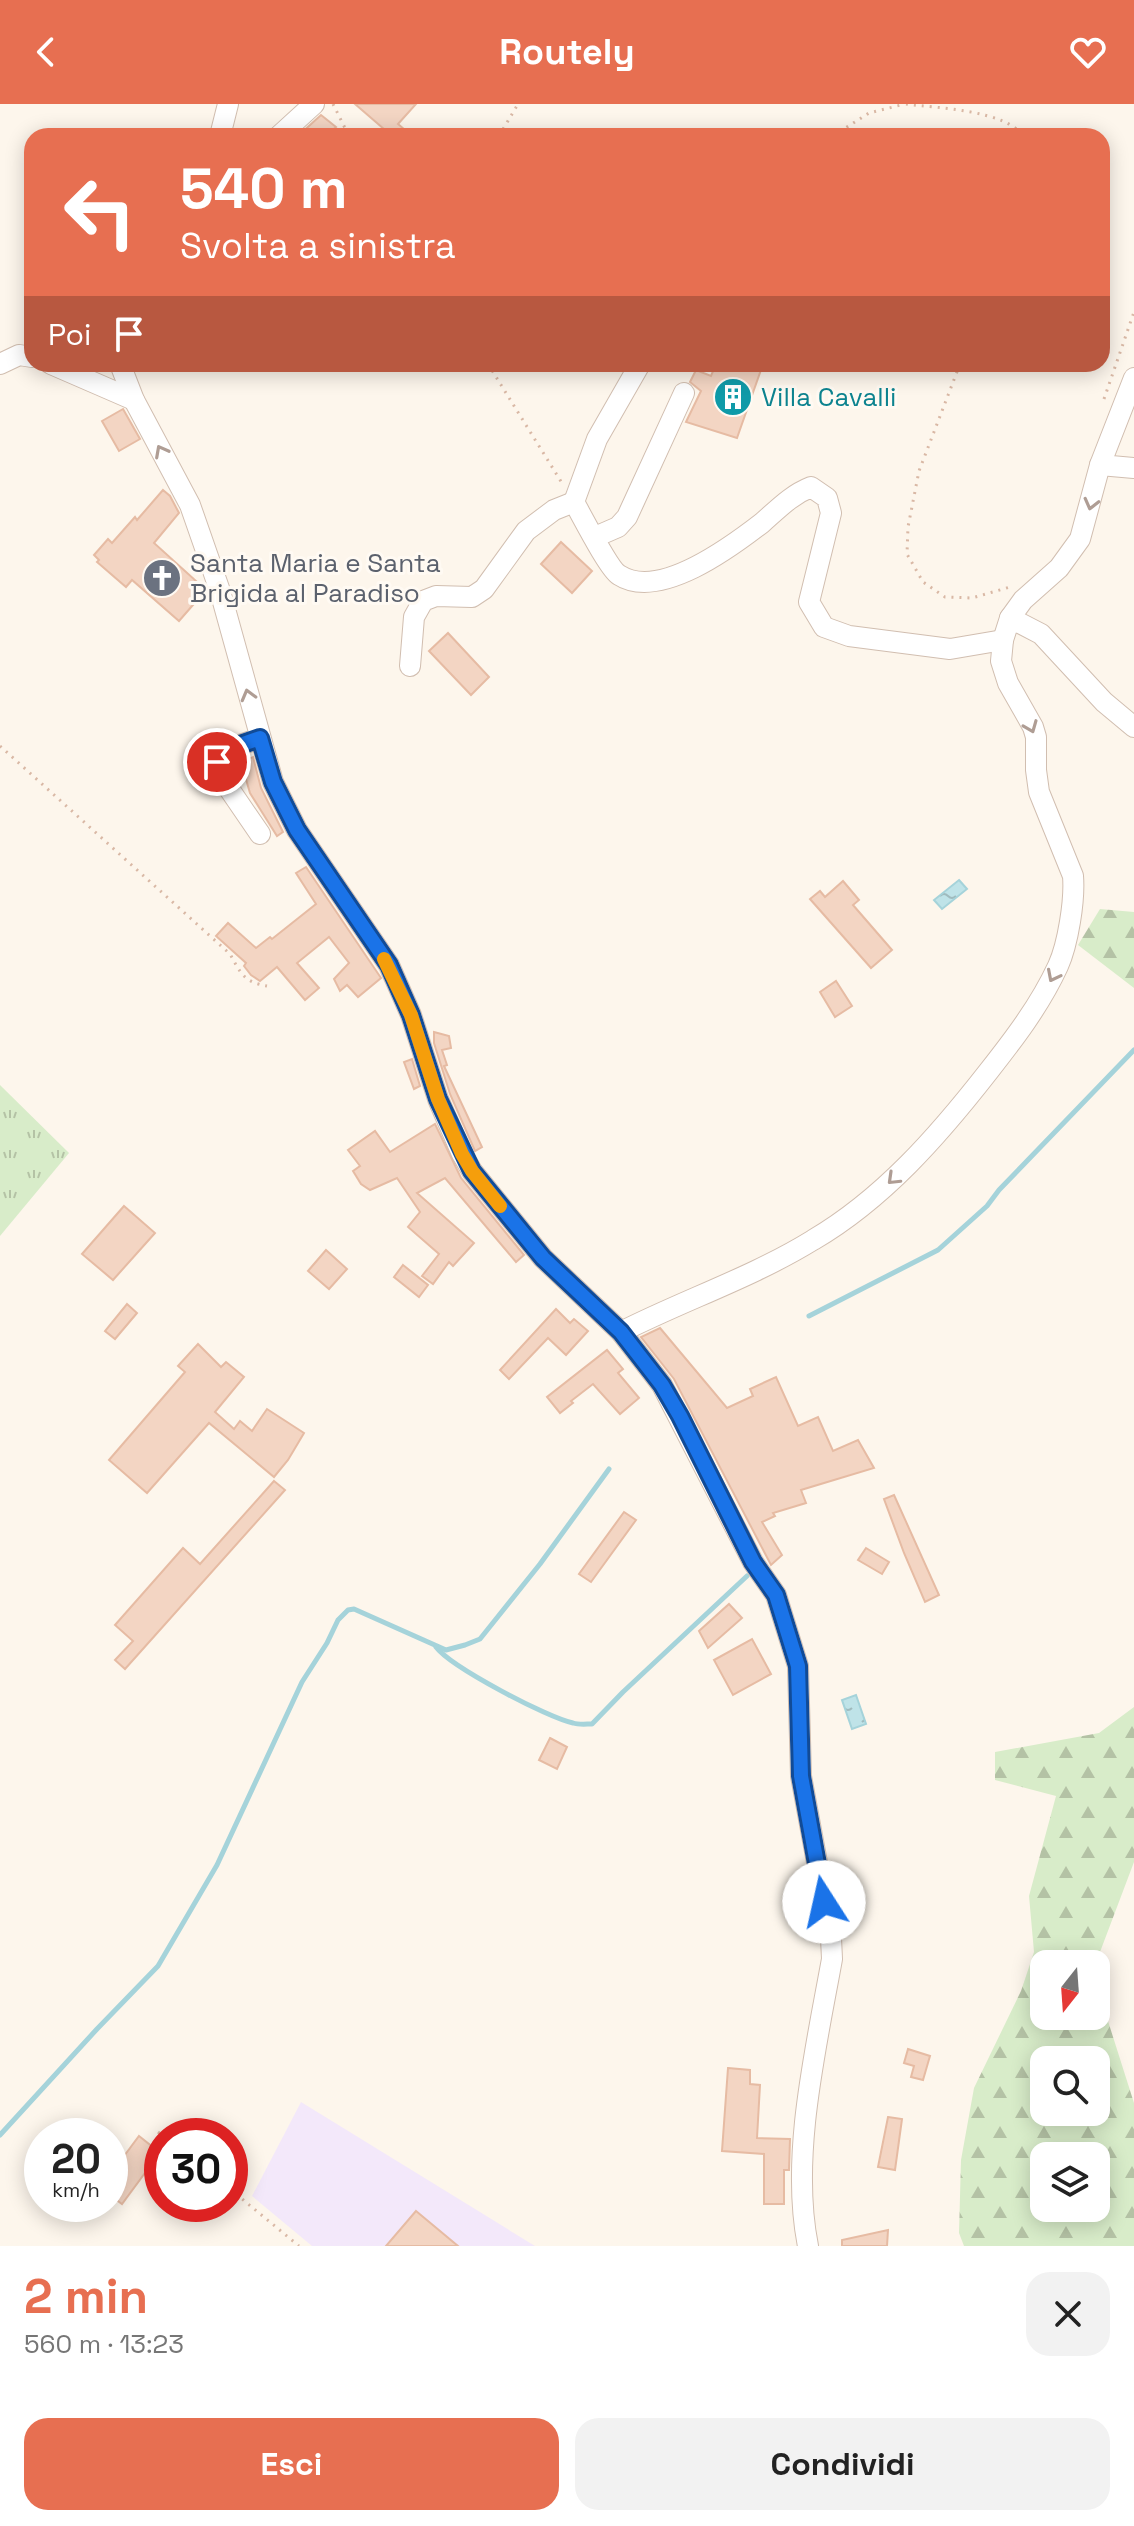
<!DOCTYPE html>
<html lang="it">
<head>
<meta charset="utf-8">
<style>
	body { margin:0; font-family:"Space Grotesk",sans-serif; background:#f2f2f2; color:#222; height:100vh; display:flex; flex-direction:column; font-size:30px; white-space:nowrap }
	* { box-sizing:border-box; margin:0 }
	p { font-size:26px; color:#767676 }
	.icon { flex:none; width:44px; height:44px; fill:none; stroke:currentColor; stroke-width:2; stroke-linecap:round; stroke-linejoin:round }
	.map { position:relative; height:2142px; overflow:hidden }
	.sheet { display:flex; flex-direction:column; background:#fff; flex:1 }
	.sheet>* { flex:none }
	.top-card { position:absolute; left:24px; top:24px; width:1086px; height:244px; border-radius:24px; box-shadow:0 4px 20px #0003; background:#e76f51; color:#fff; overflow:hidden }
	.needle { width:52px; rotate:197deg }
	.buttons { position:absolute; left:1030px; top:1846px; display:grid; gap:16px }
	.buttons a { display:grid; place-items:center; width:80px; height:80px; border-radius:16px; background:#fff; box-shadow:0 4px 20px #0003; font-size:40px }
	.speed { position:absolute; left:24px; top:2014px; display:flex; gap:16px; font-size:40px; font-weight:700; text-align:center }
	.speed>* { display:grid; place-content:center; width:104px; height:104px; border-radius:50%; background:#fff; box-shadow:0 4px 20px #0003; line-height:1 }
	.speed small { font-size:20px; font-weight:400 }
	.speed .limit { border:12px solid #d22; background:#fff; color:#111 }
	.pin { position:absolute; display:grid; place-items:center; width:68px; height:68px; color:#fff; margin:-34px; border:4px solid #fff; border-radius:50%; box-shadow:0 2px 8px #0007 }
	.me { position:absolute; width:88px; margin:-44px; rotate:350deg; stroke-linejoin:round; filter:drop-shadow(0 0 6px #0008) }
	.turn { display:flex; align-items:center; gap:28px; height:168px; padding:0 24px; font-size:36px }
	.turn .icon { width:104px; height:104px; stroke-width:2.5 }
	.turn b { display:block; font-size:56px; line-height:68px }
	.then { display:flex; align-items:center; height:76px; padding:0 24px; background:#0003; gap:16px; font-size:30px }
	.round { display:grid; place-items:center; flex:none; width:84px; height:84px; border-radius:24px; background:#f2f2f2 }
	.summary { display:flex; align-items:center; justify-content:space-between; height:136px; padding:0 24px }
	h1 { font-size:48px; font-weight:800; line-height:60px; color:#e76f51 }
	.action { display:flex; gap:16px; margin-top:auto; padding:16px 24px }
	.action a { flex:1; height:92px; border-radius:24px; background:#e76f51; color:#fff; font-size:32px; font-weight:800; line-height:92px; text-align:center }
	.action a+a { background:#f2f2f2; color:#222 }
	header { display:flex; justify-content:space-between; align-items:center; height:104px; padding:0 24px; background:#e76f51; color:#fff; font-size:36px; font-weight:800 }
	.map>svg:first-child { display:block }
	.education { fill:#f3e8fa }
	.grass { fill:url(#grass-tufts) }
	.forest { fill:url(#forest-firs); fill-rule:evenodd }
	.water { fill:url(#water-ripples); stroke:#a5d3da; stroke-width:2 }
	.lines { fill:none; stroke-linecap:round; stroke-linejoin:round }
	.stream { stroke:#a5d3da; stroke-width:5 }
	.building { fill:#f3d5c3; stroke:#e6bba3; stroke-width:2 }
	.minor-casing { stroke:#d1beb0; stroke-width:22 }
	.path { stroke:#d9b8a5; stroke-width:3; stroke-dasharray:2 6; stroke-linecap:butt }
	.minor { stroke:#fff; stroke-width:20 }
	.oneway { stroke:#af9d94 }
	.route-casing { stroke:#114b97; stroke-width:20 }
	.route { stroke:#1a73e8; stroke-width:14 }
	.slow { stroke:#f59e0b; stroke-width:14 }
	.labels { text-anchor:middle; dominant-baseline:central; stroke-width:6; stroke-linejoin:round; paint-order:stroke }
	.culture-label { font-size:26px; fill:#0d838f; stroke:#fffaf3; text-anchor:start }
	.worship-label { font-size:26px; fill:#5b616d; stroke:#fffaf3; text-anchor:start }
</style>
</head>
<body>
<header><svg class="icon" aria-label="back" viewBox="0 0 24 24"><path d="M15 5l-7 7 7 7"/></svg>Routely<svg class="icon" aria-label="heart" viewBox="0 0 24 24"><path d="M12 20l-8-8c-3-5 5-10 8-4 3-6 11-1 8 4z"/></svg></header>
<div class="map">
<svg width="1134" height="2142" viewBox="0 0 1134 2142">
	<defs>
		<pattern id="grass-tufts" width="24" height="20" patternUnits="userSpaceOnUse" patternTransform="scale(2)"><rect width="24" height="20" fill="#d8ecc9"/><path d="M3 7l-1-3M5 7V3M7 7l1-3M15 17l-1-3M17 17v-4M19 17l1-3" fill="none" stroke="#b4c2a5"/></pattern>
		<pattern id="forest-firs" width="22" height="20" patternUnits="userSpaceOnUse" patternTransform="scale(2)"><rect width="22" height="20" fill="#d8ecc9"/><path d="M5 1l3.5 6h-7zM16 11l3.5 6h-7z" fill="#b4c2a5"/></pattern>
		<pattern id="water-ripples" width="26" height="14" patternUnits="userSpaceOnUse" patternTransform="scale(2)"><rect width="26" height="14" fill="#bfe3e8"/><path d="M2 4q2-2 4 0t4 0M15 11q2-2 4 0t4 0" fill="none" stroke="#a0bbbe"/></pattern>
	</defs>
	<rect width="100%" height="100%" fill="#fdf6ec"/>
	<path class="education" d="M301,1998L535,2142H312L252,2092Z"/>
	<path class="grass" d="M0,981L69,1049L0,1132Z"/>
	<g class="forest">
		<path d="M1100,805L1134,808V884L1078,841Z"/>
		<path d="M1134,1603V1758L1100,1848L1101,1895L1134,1999V2142H964L959,2129L961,2056L974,1984L1021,1887L1034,1848L1029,1792L1056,1692L995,1676V1648L1099,1629ZM1044,1860H1096V1912H1044ZM1044,1956H1096V2008H1044ZM1044,2052H1096V2104H1044Z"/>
	</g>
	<g class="water">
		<path d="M959,776L967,785L942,805L934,796Z"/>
		<path d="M856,1591L866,1620L852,1625L842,1596Z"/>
	</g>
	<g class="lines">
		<g class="stream">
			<path d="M809,1212L938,1146L987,1102L999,1086L1134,946"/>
			<path d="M436,1543C451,1563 548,1614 573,1619C579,1621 586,1620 592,1620L623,1588L747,1472"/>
			<path d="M0,2031L97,1925L158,1862L217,1761L302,1578L327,1539L338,1516L348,1506L354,1505L446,1546L465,1541L480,1535L540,1460L609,1365"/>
		</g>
	</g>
	<g class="building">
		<path d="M355,0H416L398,20L412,32H392Z"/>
		<path d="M321,11L336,23L326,32H298Z"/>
		<path d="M716,260H763L737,334L686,318L701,287L690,278L696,266L711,272Z"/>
		<path d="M123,305L140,335L119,347L102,317Z"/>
		<path d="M163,386L170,392L179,409L154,439L206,486L179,517L132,476L126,483L97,458L99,456L94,451L108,435L112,439L135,413L137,416Z"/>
		<path d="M561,438L592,467L572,489L541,460Z"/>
		<path d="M448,529L489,573L471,591L429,547Z"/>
		<path d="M253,653L261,684L283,728L277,732L250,689L241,658Z"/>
		<path d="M306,763L381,874L358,893L347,881L340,887L334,875L349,859L329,833L297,859L319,884L305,896L277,863L260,877L251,871L244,862L246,859L216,832L228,819L256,844L270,833L272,835L316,800L296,769Z"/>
		<path d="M843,777L859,796L853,801L892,846L871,864L810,795L820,787L825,793Z"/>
		<path d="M836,877L852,902L835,913L820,888Z"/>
		<path d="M434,928L449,932L451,944L442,946L447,961L444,962L482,1043L475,1047L450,990L434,939Z"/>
		<path d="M412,955L420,982L414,985L404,958Z"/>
		<path d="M435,1020L461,1074L524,1151L516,1158L445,1074L417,1089L474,1139L453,1162L449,1158L433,1180L422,1172L439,1150L408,1123L420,1108L397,1074L370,1086L361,1080L353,1067L360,1062L348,1046L375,1027L390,1048Z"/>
		<path d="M124,1102L155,1129L113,1176L82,1150Z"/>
		<path d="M326,1146L347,1165L329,1185L308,1167Z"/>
		<path d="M403,1161L428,1181L419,1193L394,1173Z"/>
		<path d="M127,1200L137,1209L115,1235L105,1227Z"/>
		<path d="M556,1205L570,1219L574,1215L588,1227L566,1251L548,1234L509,1275L500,1266Z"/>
		<path d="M660,1224L727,1304L753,1292L750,1285L776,1273L798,1322L818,1313L833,1347L858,1336L874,1364L801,1386L806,1399L773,1409L775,1412L762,1418L782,1451L771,1461L674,1275L641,1233Z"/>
		<path d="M198,1240L221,1263L226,1258L244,1273L215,1308L234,1325L240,1317L252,1327L267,1305L304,1329L288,1356L274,1373L209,1319L147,1389L109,1356L185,1268L178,1262Z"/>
		<path d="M607,1246L623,1265L618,1269L639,1294L620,1310L593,1280L571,1297L573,1299L560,1309L547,1293Z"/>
		<path d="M274,1377L285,1386L125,1565L115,1556L133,1537L115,1521L183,1444L200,1460Z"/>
		<path d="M894,1391L939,1491L925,1498L904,1449L884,1395Z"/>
		<path d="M624,1408L636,1416L591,1478L579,1470Z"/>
		<path d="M866,1444L889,1458L882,1470L858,1456Z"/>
		<path d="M729,1500L742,1514L708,1544L699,1527Z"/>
		<path d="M752,1535L771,1570L733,1591L714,1556Z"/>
		<path d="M550,1634L567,1643L557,1665L539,1656Z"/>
		<path d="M908,1945L930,1952L923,1976L911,1973L914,1962L904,1959Z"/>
		<path d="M728,1964L750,1966V1980L760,1981L757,2034L790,2035L789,2066H784V2100H764V2050L722,2047Z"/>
		<path d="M888,2013L902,2015L895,2066L878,2063Z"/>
		<path d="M139,2032L154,2044L147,2054L153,2058L122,2100L110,2091V2071Z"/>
		<path d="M416,2107L458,2142H386Z"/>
		<path d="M888,2126L887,2142H842V2136Z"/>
	</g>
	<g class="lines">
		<g class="minor-casing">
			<g id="minor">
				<path d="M220,32L228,0"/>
				<path d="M279,32L314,0"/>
				<path d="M0,260L19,251L32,253"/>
				<path d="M51,260L134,296"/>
				<path d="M120,260L134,296L190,401L220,487L273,678L297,726L389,861L411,911L438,995L462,1050L472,1067L543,1154L621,1228L662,1281L753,1458L776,1491L798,1562L801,1672L831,1834L832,1855C816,1944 790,2053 808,2142"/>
				<path d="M1100,361L1134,364"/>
				<path d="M574,398C582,412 609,465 619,471C659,497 731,443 762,419C778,405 791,391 811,383L827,394L831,409L809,498L824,523L849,532L950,545L1003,536"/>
				<path d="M574,398L597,335L640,260"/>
				<path d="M595,433L618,423L627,413L684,289"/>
				<path d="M1010,514L1041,530L1104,598L1134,623"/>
				<path d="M410,562L414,513L423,497L436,492L472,493L484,485L526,427L554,406L574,398"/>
				<path d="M260,730L219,670L217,658L223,647L260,634"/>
				<path d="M621,1228C684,1196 753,1173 813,1136C883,1095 938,1032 988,968C1014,935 1040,901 1058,862C1068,840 1075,796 1073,772L1039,688L1036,666V633L1033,623L1008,579L1001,557L1003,536L1010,514L1023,496L1059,464L1080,435L1100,361L1134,274"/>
			</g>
		</g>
		<g class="path">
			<path d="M333,0L349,32"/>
			<path d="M906,0C936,4 1006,6 1023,32"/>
			<path d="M499,32L518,0"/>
			<path d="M833,32L869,9L905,0"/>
			<path d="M488,260L562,379"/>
			<path d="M960,260L919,367L908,423L907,450L923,478L945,493L972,494L1010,483"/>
			<path d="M1104,295L1134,208"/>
			<path d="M0,642L230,850C241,870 244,878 267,882"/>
			<path d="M158,2028L163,2032"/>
			<path d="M230,2085L299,2142"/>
		</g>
		<use href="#minor" class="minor"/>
	</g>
	<defs><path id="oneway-chevron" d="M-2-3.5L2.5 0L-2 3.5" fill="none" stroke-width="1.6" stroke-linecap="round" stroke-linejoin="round" transform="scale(2)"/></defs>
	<g class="oneway">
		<use href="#oneway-chevron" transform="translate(161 347) rotate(-118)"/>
		<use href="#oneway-chevron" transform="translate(1091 400) rotate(104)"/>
		<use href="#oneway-chevron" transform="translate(248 591) rotate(-105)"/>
		<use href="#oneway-chevron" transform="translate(1031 623) rotate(68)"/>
		<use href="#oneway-chevron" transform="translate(1053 872) rotate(117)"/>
		<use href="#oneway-chevron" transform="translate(893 1075) rotate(136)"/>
	</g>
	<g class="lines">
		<g class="route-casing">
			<path id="route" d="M217,658L223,647L260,634L273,678L297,726L389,861L411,911L438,995L472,1067L543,1154L621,1228L662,1281L680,1312L753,1458L776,1491L798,1562L801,1672L824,1798"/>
		</g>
		<use href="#route" class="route"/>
		<path class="slow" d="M384,855L411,911L438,995L462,1050L472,1067L500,1102"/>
	</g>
	<defs>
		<g id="building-disc" transform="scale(2)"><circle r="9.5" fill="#0f9aa8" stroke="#fffaf3"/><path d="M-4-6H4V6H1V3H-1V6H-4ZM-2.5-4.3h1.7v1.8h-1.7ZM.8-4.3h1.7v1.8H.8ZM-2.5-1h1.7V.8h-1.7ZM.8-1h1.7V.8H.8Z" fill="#fff"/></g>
		<g id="church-disc" transform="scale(2)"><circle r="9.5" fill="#6b7280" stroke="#fffaf3"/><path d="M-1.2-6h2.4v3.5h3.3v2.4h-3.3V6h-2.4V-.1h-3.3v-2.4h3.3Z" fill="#fff"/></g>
	</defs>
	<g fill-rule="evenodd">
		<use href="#building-disc" x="733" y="293"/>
		<use href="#church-disc" x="162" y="474"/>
	</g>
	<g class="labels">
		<g class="culture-label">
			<text x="761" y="293">Villa Cavalli</text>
		</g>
		<g class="worship-label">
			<text x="190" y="459">Santa Maria e Santa<tspan x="190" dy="30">Brigida al Paradiso</tspan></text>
		</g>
	</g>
</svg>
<div class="buttons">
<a><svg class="needle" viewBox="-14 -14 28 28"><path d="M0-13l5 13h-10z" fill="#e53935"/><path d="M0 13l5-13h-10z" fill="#767676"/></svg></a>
<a><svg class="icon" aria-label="search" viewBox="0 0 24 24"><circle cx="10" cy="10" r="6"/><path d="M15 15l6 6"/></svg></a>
<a><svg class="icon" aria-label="layers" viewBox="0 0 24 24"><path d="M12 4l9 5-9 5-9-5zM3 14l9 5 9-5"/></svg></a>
</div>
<div class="speed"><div>20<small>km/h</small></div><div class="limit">30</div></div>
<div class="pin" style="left:217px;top:658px;background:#d93025"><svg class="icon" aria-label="arrive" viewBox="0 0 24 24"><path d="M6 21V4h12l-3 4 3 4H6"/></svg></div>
<svg class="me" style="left:824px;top:1798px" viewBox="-20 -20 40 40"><circle r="19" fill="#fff"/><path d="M0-13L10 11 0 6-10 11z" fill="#1a73e8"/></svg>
<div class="top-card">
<div class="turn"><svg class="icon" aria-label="left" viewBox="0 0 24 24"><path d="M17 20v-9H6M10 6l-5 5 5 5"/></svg><div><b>540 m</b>Svolta a sinistra</div></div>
<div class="then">Poi<svg class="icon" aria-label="arrive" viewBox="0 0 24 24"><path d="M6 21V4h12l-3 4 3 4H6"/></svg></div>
</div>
</div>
<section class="sheet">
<div class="summary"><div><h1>2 min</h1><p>560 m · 13:23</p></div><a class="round"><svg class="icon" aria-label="close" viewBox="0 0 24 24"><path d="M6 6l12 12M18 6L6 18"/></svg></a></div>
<div class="action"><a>Esci</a><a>Condividi</a></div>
</section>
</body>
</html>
